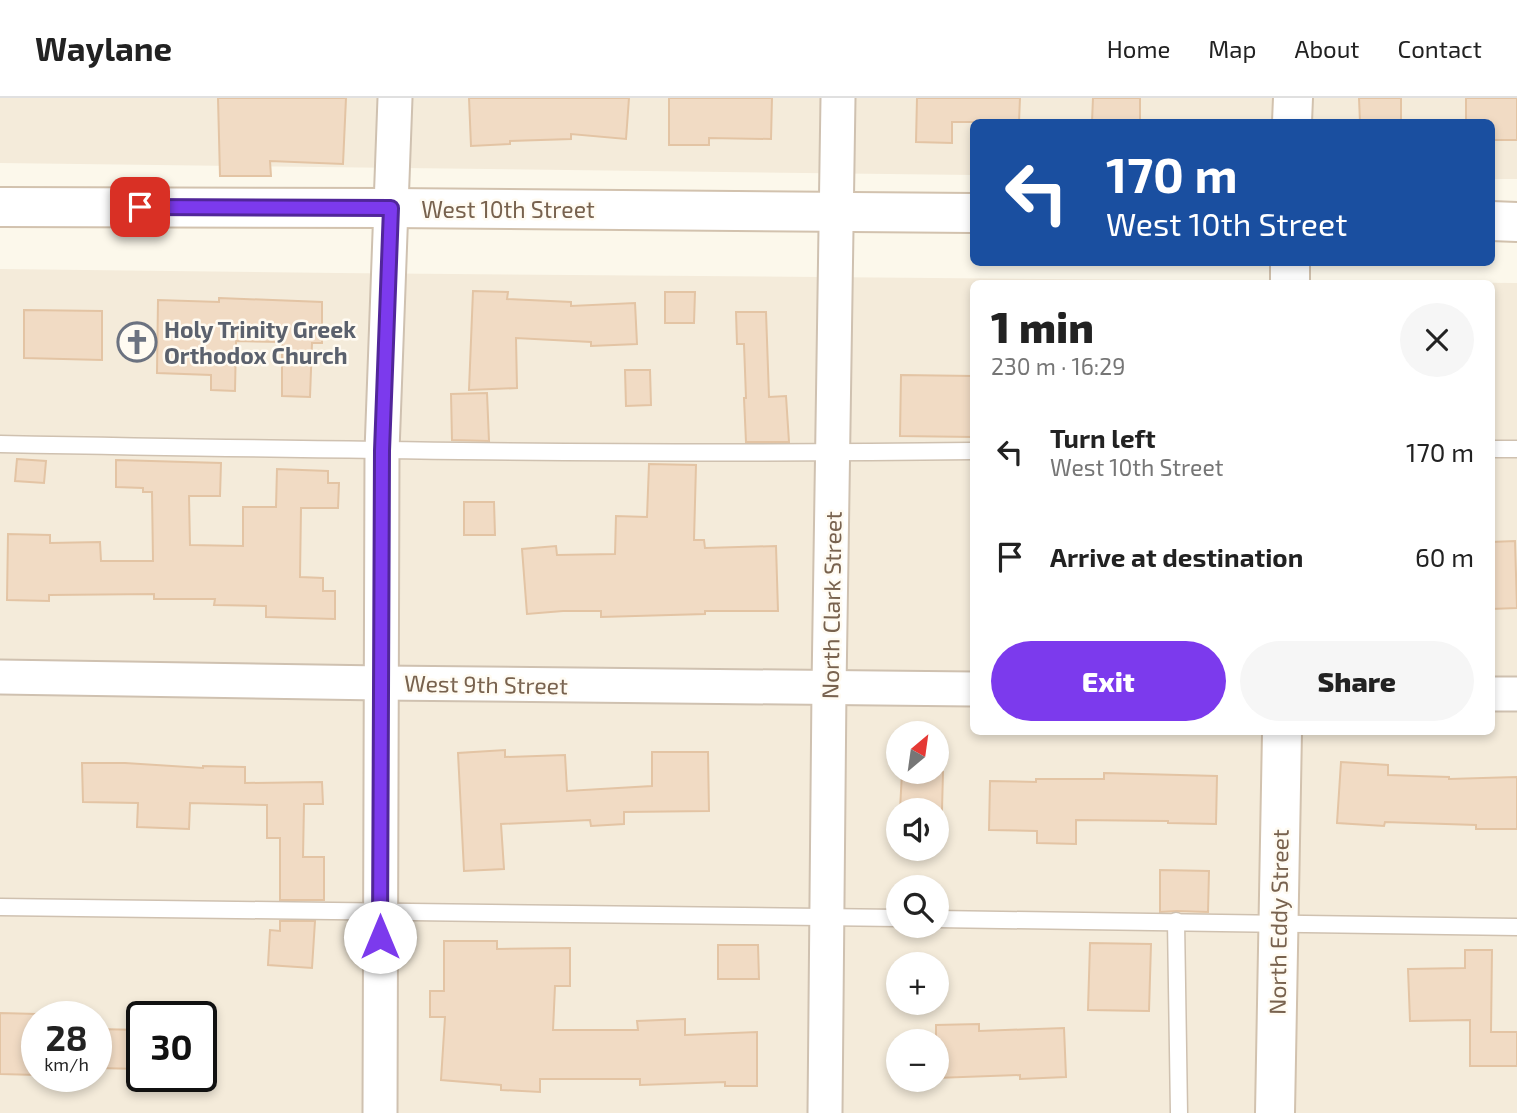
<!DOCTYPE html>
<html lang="en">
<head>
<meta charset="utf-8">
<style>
	body { margin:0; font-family:"Exo 2",sans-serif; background:#f6f6f6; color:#222; height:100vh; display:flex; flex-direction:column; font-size:26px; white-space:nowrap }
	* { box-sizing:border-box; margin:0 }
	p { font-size:23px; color:#767676 }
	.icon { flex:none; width:38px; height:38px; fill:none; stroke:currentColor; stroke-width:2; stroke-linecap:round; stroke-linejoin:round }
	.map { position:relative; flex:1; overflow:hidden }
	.details { position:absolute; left:970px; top:182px; width:525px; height:455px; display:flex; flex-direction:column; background:#fff; border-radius:10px; box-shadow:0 4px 10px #0003 }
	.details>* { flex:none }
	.hud { position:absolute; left:970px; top:21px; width:525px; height:147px; border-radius:10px; box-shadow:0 4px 10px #0003; background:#1a4fa0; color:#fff; overflow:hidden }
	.needle { width:46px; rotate:29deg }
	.fabs { position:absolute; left:886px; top:623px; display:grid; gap:14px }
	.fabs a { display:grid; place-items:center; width:63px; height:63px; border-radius:50%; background:#fff; box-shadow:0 4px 10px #0003; font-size:35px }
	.speed { position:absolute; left:21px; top:903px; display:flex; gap:14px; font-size:35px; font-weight:700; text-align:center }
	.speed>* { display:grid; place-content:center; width:91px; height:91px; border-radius:50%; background:#fff; box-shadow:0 4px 10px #0003; line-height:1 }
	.speed small { font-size:18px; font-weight:400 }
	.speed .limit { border:4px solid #111; border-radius:10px; background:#fff; color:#111 }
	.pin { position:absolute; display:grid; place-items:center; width:60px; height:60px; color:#fff; margin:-30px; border-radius:14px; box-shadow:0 4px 10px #0006 }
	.me { position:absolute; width:77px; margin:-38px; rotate:0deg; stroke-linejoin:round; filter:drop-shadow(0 0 5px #0008) }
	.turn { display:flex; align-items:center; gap:24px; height:147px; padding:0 21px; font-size:32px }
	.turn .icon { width:91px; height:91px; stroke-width:2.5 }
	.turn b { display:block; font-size:49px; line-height:60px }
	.round { display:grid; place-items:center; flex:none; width:74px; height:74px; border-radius:37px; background:#f6f6f6 }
	.summary { display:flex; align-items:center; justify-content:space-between; height:119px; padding:0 21px }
	h1 { font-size:42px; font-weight:800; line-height:52px }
	.button { display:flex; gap:14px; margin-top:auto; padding:14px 21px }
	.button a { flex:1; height:80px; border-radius:42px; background:#7c3aed; color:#fff; font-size:28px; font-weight:800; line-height:80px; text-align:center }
	.button a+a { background:#f6f6f6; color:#222 }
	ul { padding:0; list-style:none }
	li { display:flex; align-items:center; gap:21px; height:105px; padding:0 21px }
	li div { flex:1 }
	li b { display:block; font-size:26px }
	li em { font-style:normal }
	header { display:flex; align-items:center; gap:42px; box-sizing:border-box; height:98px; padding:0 35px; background:#fff; border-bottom:2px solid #e0e0e0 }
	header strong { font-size:33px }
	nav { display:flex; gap:38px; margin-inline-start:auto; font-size:24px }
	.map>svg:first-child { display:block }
	.residential { fill:#f4ebda; fill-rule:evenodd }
	.building { fill:#f1dbc4; stroke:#e3c4a4; stroke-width:2 }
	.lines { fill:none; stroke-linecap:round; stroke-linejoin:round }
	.lane-casing { stroke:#cfc1b0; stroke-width:19 }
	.street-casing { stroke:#cfc1b0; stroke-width:37 }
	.secondary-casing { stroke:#d2c2ae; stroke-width:42 }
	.lane { stroke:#fff; stroke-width:16 }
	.street { stroke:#fff; stroke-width:33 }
	.secondary { stroke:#fff; stroke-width:38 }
	.route-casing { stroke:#51269a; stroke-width:18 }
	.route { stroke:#7c3aed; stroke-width:12 }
	.labels { text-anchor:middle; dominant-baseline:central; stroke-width:5; stroke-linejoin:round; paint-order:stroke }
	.street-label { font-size:23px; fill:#78624e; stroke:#fffbf2 }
	.worship-label { font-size:23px; font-weight:bold; fill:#5b616d; stroke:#fffbf2; text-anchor:start }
</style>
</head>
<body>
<header>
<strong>Waylane</strong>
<nav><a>Home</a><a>Map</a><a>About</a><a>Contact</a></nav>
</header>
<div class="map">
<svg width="1517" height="1015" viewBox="0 0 1517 1015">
	<rect width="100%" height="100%" fill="#fcf8eb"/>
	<g class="residential">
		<path d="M0,0H1517V81H1491V24H973V77L0,65Z"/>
		<path d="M0,171L337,175L1517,185V1015H0ZM973,186H1491V634H973ZM898,635H936V674H898ZM898,712H936V751H898ZM898,789H936V828H898ZM898,866H936V905H898ZM37,919H96V978H37ZM142,919H201V978H142ZM898,943H936V982H898Z"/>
	</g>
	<g class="building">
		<path d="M218,0H346L343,66L270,63L271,78H220Z"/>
		<path d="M469,0H629L626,41L571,36V41L510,43V46L471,48Z"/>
		<path d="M669,0H772L771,41L709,40V47H669Z"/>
		<path d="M917,0H1020L1019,24H952V45L916,44Z"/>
		<path d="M1093,0H1140V24H1092Z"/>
		<path d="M1359,0H1401V24H1360Z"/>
		<path d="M1466,0H1517V42H1491V24H1466Z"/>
		<path d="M473,193L508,194L507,201L571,204V208L635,205L637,246L591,248V244L516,240L517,290L469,292Z"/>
		<path d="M665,194H695L694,225H665Z"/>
		<path d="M219,200L322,204V245H312L310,299L282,298V244L236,243L235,293L211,292V277L157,275L158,202L219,204Z"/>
		<path d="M24,212L102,213V262L24,260Z"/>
		<path d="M736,214H766L769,299L786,298L789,344H746L744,300H746L744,246H737Z"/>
		<path d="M625,272H650L651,307L626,308Z"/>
		<path d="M901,277L973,278V339L900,338Z"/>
		<path d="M487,295L489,343L452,342L451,296Z"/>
		<path d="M17,361L46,363L44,385L15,383Z"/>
		<path d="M116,362L221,365L220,398H189L190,447L243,448V409H276L277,371L328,373V385H339L338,410H301L300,479L323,480V493H335V521L266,519V508L214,507L215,501H154V496L49,497V503L7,502L8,436L50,437V445L100,444L101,463H153L152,394H143V390L116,389Z"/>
		<path d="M649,366L696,367L694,442H704L705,450L776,448L778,513H705V516L601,519V513H563L527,516L522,451L556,448L557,457L615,456L616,418L647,419Z"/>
		<path d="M464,404H494L495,437H464Z"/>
		<path d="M1515,443L1517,510L1491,511V444Z"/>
		<path d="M505,652V659L565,657L567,693L652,688V654H708L709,713L624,714V726L591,728L590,722L501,726L504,771L464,773L458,655Z"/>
		<path d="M1341,664L1388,667V677L1449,679V681L1517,679V731H1476V727L1385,724L1384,728L1337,725Z"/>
		<path d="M82,665H125L203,670V668L245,669V685L322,684L323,706H304L303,759H324V802H280V740H267V707L190,705L189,731L137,729L138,705L83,704Z"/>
		<path d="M902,674H943L942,712H900Z"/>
		<path d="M1104,675L1217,678L1216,726L1168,725V723L1076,722V746L1037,745V733L989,732L990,683L1036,684V681H1104Z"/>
		<path d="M1160,772L1209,773L1208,814L1177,813L1160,814Z"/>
		<path d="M280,823H315L312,870L268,867L270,832L280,833Z"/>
		<path d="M444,843H497V851L570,850V888H555L553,932H638L637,923L685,921V937L757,934V988H725V984L640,987V981H540V994L501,992V987L441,982L445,919H430V893H444Z"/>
		<path d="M1090,845L1151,846L1149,913L1088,912Z"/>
		<path d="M718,847H758L759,881H718Z"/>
		<path d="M1465,852H1492L1491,934H1517V968H1470V922L1410,923L1408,871L1465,870Z"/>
		<path d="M0,915L37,916V977L0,976Z"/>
		<path d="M979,926V933L1064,930L1066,979L1020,981V977L936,980V927Z"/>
		<path d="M96,931L142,932V971L96,970Z"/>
	</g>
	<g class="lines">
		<g class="lane-casing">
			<g id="lane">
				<path d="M0,346C324,352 649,357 973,353"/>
				<path d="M1491,351H1517"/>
				<path d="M0,809L898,820"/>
				<path d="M936,821L1517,829"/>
				<path d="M1176,823L1179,1015"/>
			</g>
		</g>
		<g class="street-casing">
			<g id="street">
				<path d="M0,579L381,585L973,591"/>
				<path d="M1491,596H1517"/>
				<path d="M380,1015L382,353L395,0"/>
				<path d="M825,1015L829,590L838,0"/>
			</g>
		</g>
		<g class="secondary-casing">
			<g id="secondary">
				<path d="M1292,24L1293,0"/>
				<path d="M0,109L391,110L973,115"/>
				<path d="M1491,123L1517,124"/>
				<path d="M1290,186V164"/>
				<path d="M1275,1015L1282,634"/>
			</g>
		</g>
		<use href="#lane" class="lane"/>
		<use href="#street" class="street"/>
		<use href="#secondary" class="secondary"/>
	</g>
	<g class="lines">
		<g class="route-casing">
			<path id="route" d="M140,109L391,110L382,353L380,839"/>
		</g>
		<use href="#route" class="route"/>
	</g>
	<defs>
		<g id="church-ring" transform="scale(2.0125)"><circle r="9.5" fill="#fffbf2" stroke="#6b7280" stroke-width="1.5"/><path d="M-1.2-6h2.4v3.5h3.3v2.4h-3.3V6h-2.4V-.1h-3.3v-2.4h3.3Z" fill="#6b7280"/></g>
	</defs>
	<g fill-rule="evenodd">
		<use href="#church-ring" x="137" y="244"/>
	</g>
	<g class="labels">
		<g class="street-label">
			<text x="508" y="111">West 10th Street</text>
			<text transform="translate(831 507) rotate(-89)">North Clark Street</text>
			<text transform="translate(486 586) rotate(1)">West 9th Street</text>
			<text transform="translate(1278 824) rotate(-89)">North Eddy Street</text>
		</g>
		<g class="worship-label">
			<text x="164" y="231">Holy Trinity Greek<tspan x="164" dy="26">Orthodox Church</tspan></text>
		</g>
	</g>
</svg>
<div class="fabs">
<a><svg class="needle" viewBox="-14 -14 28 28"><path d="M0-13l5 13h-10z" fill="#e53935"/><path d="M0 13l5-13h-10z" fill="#767676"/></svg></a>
<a><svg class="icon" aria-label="sound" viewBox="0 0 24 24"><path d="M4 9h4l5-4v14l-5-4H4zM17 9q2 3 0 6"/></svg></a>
<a><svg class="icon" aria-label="search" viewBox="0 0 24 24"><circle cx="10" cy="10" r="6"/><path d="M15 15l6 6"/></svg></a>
<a>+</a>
<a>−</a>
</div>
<div class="speed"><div>28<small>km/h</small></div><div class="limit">30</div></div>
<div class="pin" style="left:140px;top:109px;background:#d93025"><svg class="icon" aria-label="arrive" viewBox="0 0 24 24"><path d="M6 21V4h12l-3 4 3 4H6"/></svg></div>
<svg class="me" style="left:380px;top:839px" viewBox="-20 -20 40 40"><circle r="19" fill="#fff"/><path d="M0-13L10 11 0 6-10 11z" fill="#7c3aed"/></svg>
<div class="hud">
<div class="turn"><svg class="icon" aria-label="left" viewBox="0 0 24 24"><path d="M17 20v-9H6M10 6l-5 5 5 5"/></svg><div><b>170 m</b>West 10th Street</div></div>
</div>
<section class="details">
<div class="summary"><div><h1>1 min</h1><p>230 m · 16:29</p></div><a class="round"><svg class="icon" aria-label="close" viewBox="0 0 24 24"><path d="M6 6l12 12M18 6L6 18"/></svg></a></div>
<ul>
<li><svg class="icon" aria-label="left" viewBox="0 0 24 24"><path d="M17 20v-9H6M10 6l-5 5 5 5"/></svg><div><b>Turn left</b><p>West 10th Street</p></div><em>170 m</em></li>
<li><svg class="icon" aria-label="arrive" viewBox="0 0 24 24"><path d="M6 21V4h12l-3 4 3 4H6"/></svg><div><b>Arrive at destination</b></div><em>60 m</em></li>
</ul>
<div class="button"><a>Exit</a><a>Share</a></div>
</section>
</div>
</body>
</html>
